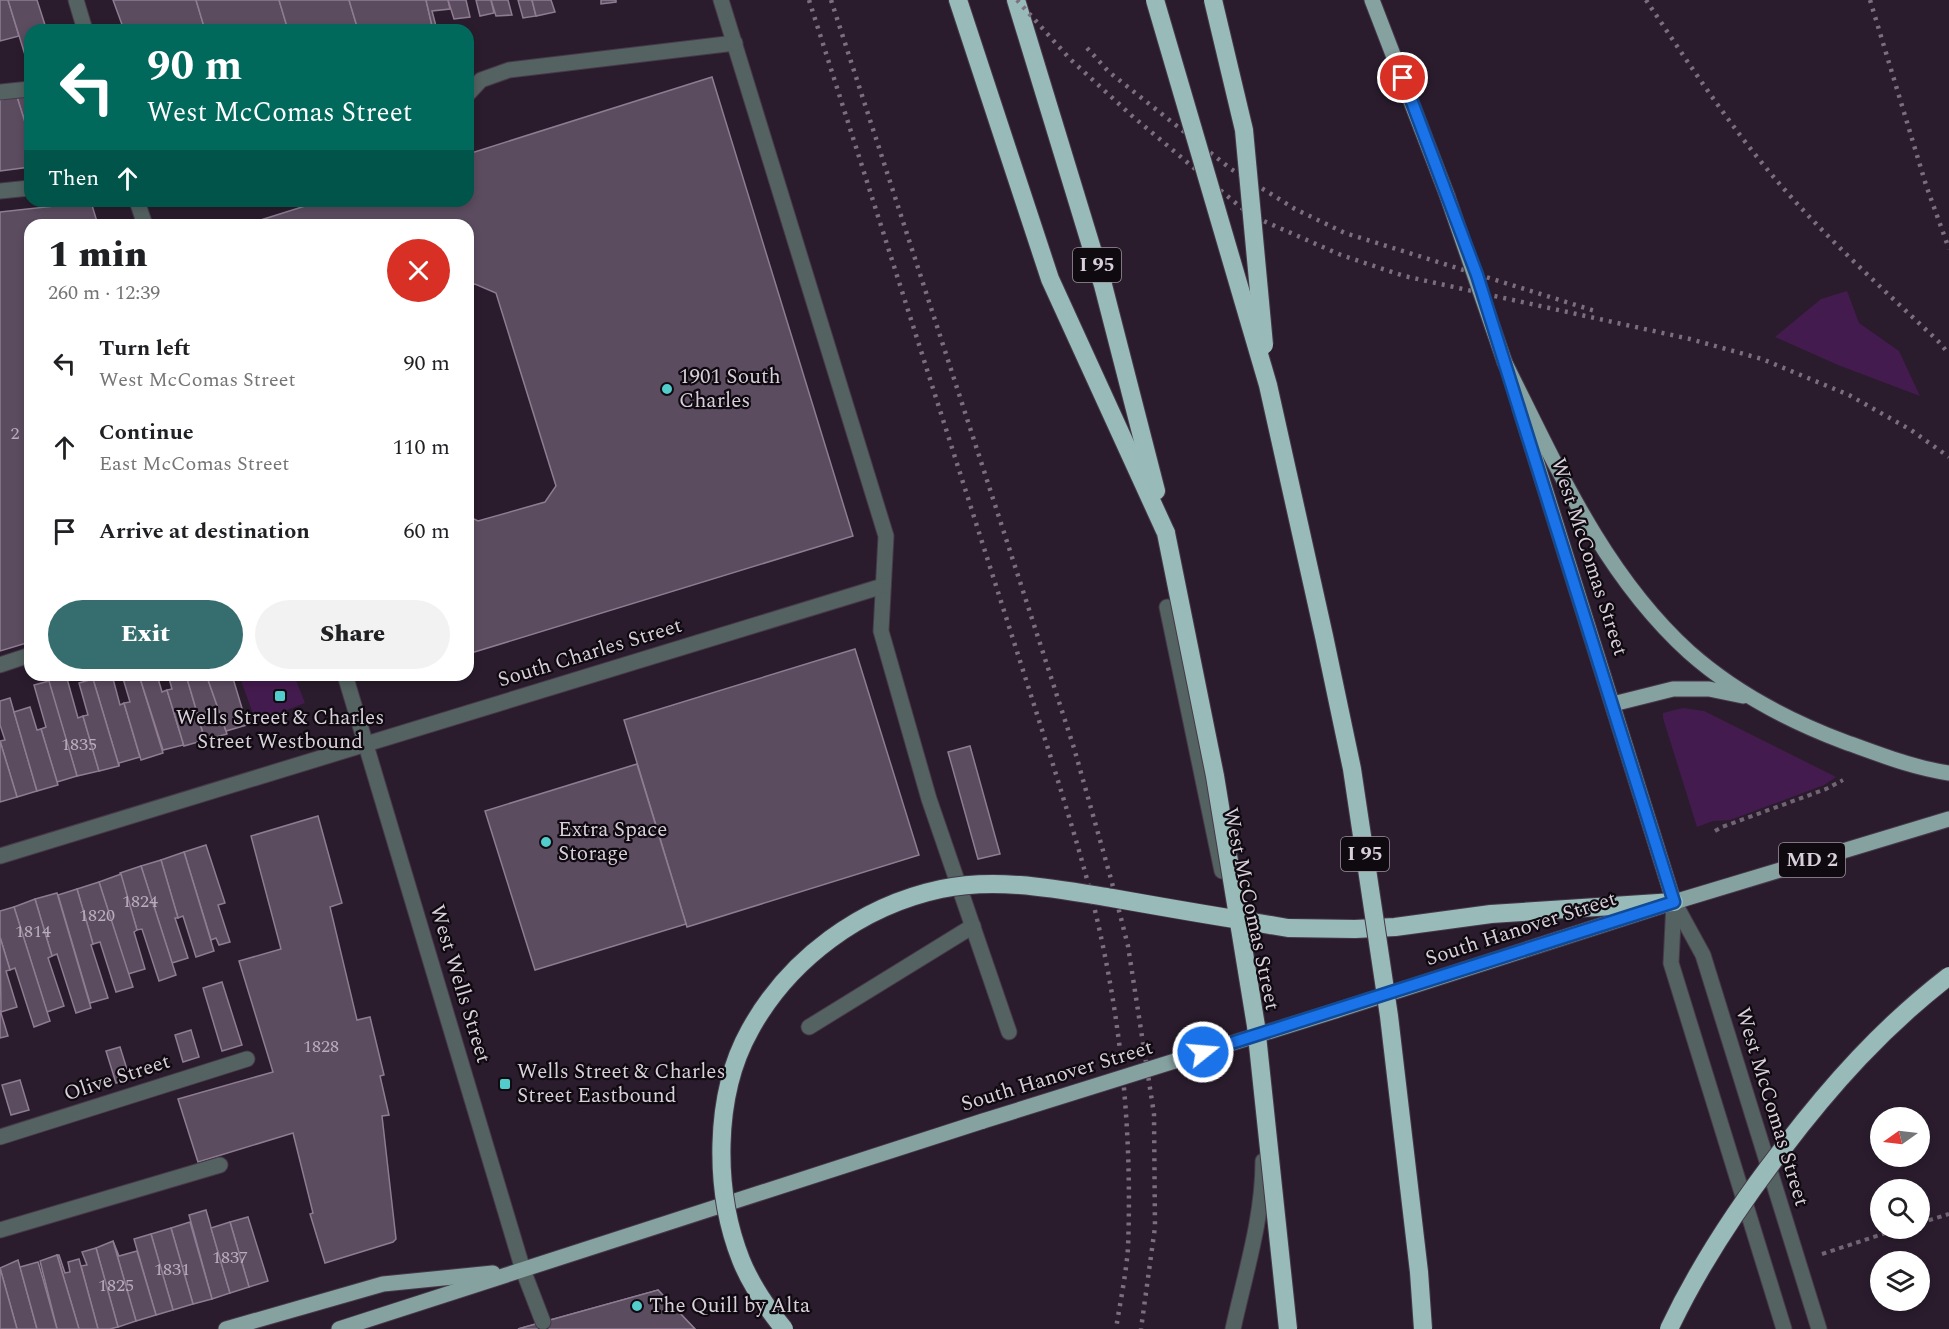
<!DOCTYPE html>
<html lang="en">
<head>
<meta charset="utf-8">
<style>
	body { margin:0; font-family:Spectral,serif; background:#f2f2f2; color:#202124; height:100vh; display:flex; flex-direction:column; font-size:22px; white-space:nowrap }
	* { box-sizing:border-box; margin:0 }
	p { font-size:20px; color:#757577 }
	.icon { flex:none; width:33px; height:33px; fill:none; stroke:currentColor; stroke-width:2; stroke-linecap:round; stroke-linejoin:round }
	.map { position:relative; flex:1; overflow:hidden }
	.panel { position:absolute; left:24px; top:219px; width:450px; height:462px; display:flex; flex-direction:column; background:#fff; border-radius:18px; box-shadow:0 3px 9px #0003 }
	.panel>* { flex:none }
	.hud { position:absolute; left:24px; top:24px; width:450px; height:183px; border-radius:18px; box-shadow:0 3px 9px #0003; background:#00695c; color:#fff; overflow:hidden }
	.needle { width:39px; rotate:256deg }
	.tools { position:absolute; left:1870px; top:1107px; display:grid; gap:12px }
	.tools a { display:grid; place-items:center; width:60px; height:60px; border-radius:50%; background:#fff; box-shadow:0 3px 9px #0003; font-size:30px }
	.pin { position:absolute; display:grid; place-items:center; width:51px; height:51px; color:#fff; margin:-26px; border:3px solid #fff; border-radius:50%; box-shadow:0 2px 6px #0007 }
	.me { position:absolute; width:66px; margin:-33px; rotate:73deg; stroke-linejoin:round; filter:drop-shadow(0 0 4px #0008) }
	.turn { display:flex; align-items:center; gap:21px; height:126px; padding:0 24px; font-size:27px }
	.turn .icon { width:78px; height:78px; stroke-width:2.5 }
	.turn b { display:block; font-size:42px; line-height:51px }
	.then { display:flex; align-items:center; height:57px; padding:0 24px; background:#0003; gap:12px; font-size:22px }
	.round { display:grid; place-items:center; flex:none; width:63px; height:63px; border-radius:32px; background:#f2f2f2 }
	.summary { display:flex; align-items:center; justify-content:space-between; height:102px; padding:0 24px }
	h1 { font-size:36px; font-weight:800; line-height:45px }
	.action { display:flex; gap:12px; margin-top:auto; padding:12px 24px }
	.action a { flex:1; height:69px; border-radius:36px; background:#366e70; color:#fff; font-size:24px; font-weight:800; line-height:69px; text-align:center }
	.action a+a { background:#f2f2f2; color:#202124 }
	ul { padding:0; list-style:none }
	li { display:flex; align-items:center; gap:18px; height:84px; padding:0 24px }
	li div { flex:1 }
	li b { display:block; font-size:22px }
	li em { font-style:normal }
	.map>svg:first-child { display:block }
	.green { fill:#441b4e }
	.building { fill:#5c4c60; stroke:#8e7d92; stroke-width:1.5 }
	.lines { fill:none; stroke-linecap:round; stroke-linejoin:round }
	.minor-casing { stroke:#463949; stroke-width:17 }
	.major-casing { stroke:#463949; stroke-width:17 }
	.highway-casing { stroke:#463949; stroke-width:20 }
	.path { stroke:#716574; stroke-width:4; stroke-dasharray:4.5 4.5; stroke-linecap:butt }
	.minor { stroke:#546261; stroke-width:15 }
	.major { stroke:#85a2a1; stroke-width:15 }
	.highway { stroke:#98bbba; stroke-width:18 }
	.rail { stroke:#7b6f7e; stroke-width:4.5; stroke-dasharray:3 6; stroke-linecap:butt }
	.major-bridge-casing { stroke:#463949; stroke-width:17; stroke-linecap:butt }
	.highway-bridge-casing { stroke:#463949; stroke-width:20; stroke-linecap:butt }
	.major-bridge { stroke:#85a2a1; stroke-width:15 }
	.highway-bridge { stroke:#98bbba; stroke-width:18 }
	.route-casing { stroke:#114b97; stroke-width:15 }
	.route { stroke:#1a73e8; stroke-width:10 }
	.poi-dot { fill:#52cdcc; stroke:#0f0910; stroke-width:2 }
	.labels { text-anchor:middle; dominant-baseline:central; stroke-width:4.5; stroke-linejoin:round; paint-order:stroke }
	.number-label { font-size:18px; fill:#b9aebc }
	.shield { fill:#0f0910; stroke:#9c949e; stroke-width:1.5 }
	.shield-label { font-size:20px; font-weight:bold; fill:#d8cfdb }
	.poi-label { font-size:21px; fill:#d8cfdb; stroke:#0f0910; text-anchor:start }
	.street-label { font-size:21px; fill:#d8cfdb; stroke:#0f0910 }
</style>
</head>
<body>
<div class="map">
<svg width="1949" height="1329" viewBox="0 0 1949 1329">
	<rect width="100%" height="100%" fill="#2a1c2d"/>
	<g class="green">
		<path d="M1847,291L1859,323L1899,351L1920,396L1838,365L1775,337L1821,299Z"/>
		<path d="M239,675H294L305,703L256,722Z"/>
		<path d="M1683,708L1704,711L1836,777L1824,785L1730,820L1713,821L1697,827L1663,718V713Z"/>
	</g>
	<g class="building">
		<path d="M0,0H8L19,36L0,41Z"/>
		<path d="M8,0H37L45,25L47,30H30V71Z"/>
		<path d="M113,0H196L205,30H124Z"/>
		<path d="M196,0H279L288,30H205Z"/>
		<path d="M279,0H349L358,30H288Z"/>
		<path d="M349,0H426L433,30H358Z"/>
		<path d="M426,0H448L450,9L432,11L437,30H433Z"/>
		<path d="M448,0H466L470,17L454,19Z"/>
		<path d="M476,0H491L494,13L480,16Z"/>
		<path d="M491,0H508L512,15L496,16Z"/>
		<path d="M518,0H532L536,16L523,18Z"/>
		<path d="M532,0H551L555,12L536,16Z"/>
		<path d="M601,0H616V2L601,4Z"/>
		<path d="M712,77L853,536L468,654V516L478,521L545,502L556,486L496,293L475,284L468,286V225H245L321,201H468V154Z"/>
		<path d="M30,96V138L17,97Z"/>
		<path d="M17,97L30,138V167L0,171V100Z"/>
		<path d="M91,202L98,225H30V642L0,651V212Z"/>
		<path d="M855,649L919,855L687,927L624,720Z"/>
		<path d="M66,675L78,718L83,716L99,771L77,776L48,680Z"/>
		<path d="M106,675H112L120,705L124,703L140,757L119,763V766L93,679Z"/>
		<path d="M122,675H139L163,753L141,760L124,703L130,702Z"/>
		<path d="M139,675H157L162,692L167,690L184,746L183,745L163,750Z"/>
		<path d="M168,675H186L205,740L184,746L167,690L172,689Z"/>
		<path d="M186,675H204L205,678L207,677L227,734L205,740Z"/>
		<path d="M213,675H232L247,725L226,731L207,677Z"/>
		<path d="M93,679L119,766L99,771L83,716L88,715L79,683Z"/>
		<path d="M49,681L77,776L57,782L41,729L46,727L34,685Z"/>
		<path d="M10,698L37,791L17,797L0,741L5,740L0,725V701Z"/>
		<path d="M30,707L37,730L41,729L58,785L37,791L14,712Z"/>
		<path d="M0,741L17,797L0,802Z"/>
		<path d="M970,746L1000,854L978,859L948,752Z"/>
		<path d="M637,764L686,924L535,970L485,811Z"/>
		<path d="M318,816L342,903L330,907L357,1020L370,1017L384,1075L380,1076L389,1115L382,1116L396,1239L393,1242L325,1263L310,1214L313,1213L293,1133L198,1162L178,1099L273,1072L239,961L281,949L251,836Z"/>
		<path d="M206,845L225,903L218,905L230,942L219,945L216,938L211,940L184,852Z"/>
		<path d="M184,852L214,951L196,957L183,916L178,918L161,860Z"/>
		<path d="M161,860L178,918H175L188,958L172,963L141,866Z"/>
		<path d="M141,866L176,975L159,981L142,929L137,930L120,873Z"/>
		<path d="M121,874L137,930L134,932L145,969L128,974L99,882Z"/>
		<path d="M99,882L133,987L116,992L100,942L93,944L77,889Z"/>
		<path d="M77,889L93,944L91,945L108,998L90,1003L58,895Z"/>
		<path d="M57,893L91,1008L76,1013L57,954L52,956L35,899Z"/>
		<path d="M35,899L52,956L48,958L64,1006L47,1012L14,907Z"/>
		<path d="M14,907L50,1021L34,1027L15,968L10,970L0,937V911Z"/>
		<path d="M0,937L10,970L6,971L17,1007L1,1012Z"/>
		<path d="M222,982L242,1045L222,1051L203,988Z"/>
		<path d="M0,1010L8,1036L0,1038Z"/>
		<path d="M191,1030L199,1057L183,1062L175,1035Z"/>
		<path d="M120,1047L130,1079L116,1083L106,1051Z"/>
		<path d="M20,1080L29,1110L11,1115L2,1085Z"/>
		<path d="M206,1210L230,1293L212,1299L189,1215Z"/>
		<path d="M248,1217L268,1281L249,1287L230,1222Z"/>
		<path d="M190,1222L212,1299L193,1304L171,1228Z"/>
		<path d="M230,1222L249,1287L230,1293L211,1228Z"/>
		<path d="M171,1228L193,1304L173,1310L151,1234Z"/>
		<path d="M151,1234L173,1310L156,1315L134,1239Z"/>
		<path d="M113,1241L119,1256L137,1251L156,1315L136,1321Z"/>
		<path d="M113,1241L136,1321L118,1327L96,1248Z"/>
		<path d="M96,1248L118,1327L110,1329H98L81,1266L87,1265L82,1252Z"/>
		<path d="M57,1255H59L65,1273L70,1272L68,1262L79,1259L98,1329H79Z"/>
		<path d="M57,1255L79,1329H57L40,1261Z"/>
		<path d="M18,1260L20,1267L37,1329H17L0,1268Z"/>
		<path d="M38,1262L43,1279L57,1329H37L20,1267Z"/>
		<path d="M0,1268L17,1329H0Z"/>
		<path d="M658,1290L695,1329H518L543,1322Z"/>
		<path d="M658,1290L695,1329H518L543,1322Z"/>
	</g>
	<g class="lines">
		<g class="minor-casing">
			<g id="minor">
				<path d="M76,0L85,30"/>
				<path d="M721,0L886,536L881,631L929,799L1009,1032"/>
				<path d="M0,92L30,89"/>
				<path d="M468,94L481,80L509,70L735,43"/>
				<path d="M0,191L30,188"/>
				<path d="M137,201L145,225"/>
				<path d="M1167,607L1222,871"/>
				<path d="M0,665L30,655"/>
				<path d="M345,675L523,1270L543,1322"/>
				<path d="M0,856L883,586"/>
				<path d="M1674,902L1703,955L1819,1329"/>
				<path d="M1674,902L1671,963L1784,1329"/>
				<path d="M809,1027L973,926"/>
				<path d="M0,1137L247,1059"/>
				<path d="M0,1230L220,1165"/>
				<path d="M1233,1329C1245,1274 1263,1218 1263,1161"/>
			</g>
		</g>
		<g class="major-casing">
			<g id="major">
				<path d="M1372,0L1447,195"/>
				<path d="M1505,363C1556,465 1603,574 1689,652C1734,692 1789,721 1845,742C1879,754 1913,768 1949,773"/>
				<path d="M1520,409L1674,902"/>
				<path d="M1613,704L1673,689H1709L1743,696"/>
				<path d="M1335,1011L1674,902L1949,819"/>
				<path d="M226,1329L383,1284L493,1273"/>
				<path d="M339,1329L983,1121"/>
			</g>
		</g>
		<g class="highway-casing">
			<g id="highway">
				<path d="M958,0L1050,279L1166,533"/>
				<path d="M1016,0L1103,285L1156,491"/>
				<path d="M1247,921L1288,928L1355,929L1395,927L1491,914L1674,902"/>
			</g>
		</g>
		<g class="path">
			<path d="M1715,831L1722,827L1826,789L1843,780"/>
			<path d="M1920,1223L1949,1214"/>
			<path d="M1822,1254L1901,1228"/>
		</g>
		<use href="#minor" class="minor"/>
		<use href="#major" class="major"/>
		<use href="#highway" class="highway"/>
		<g class="rail">
			<path d="M809,0L1051,758C1069,817 1088,876 1101,937C1123,1038 1132,1144 1128,1248C1126,1275 1120,1303 1116,1329"/>
			<path d="M831,0L1074,748L1111,879L1128,946L1154,1114L1155,1227L1141,1329"/>
			<path d="M1017,0L1070,59L1131,115L1250,215L1341,255L1404,276L1690,339L1762,359L1849,395L1911,430L1949,457"/>
			<path d="M1646,0C1687,61 1729,125 1777,181C1826,238 1883,289 1938,341L1949,354"/>
			<path d="M1870,0L1926,185L1949,249"/>
			<path d="M1087,48L1109,72L1231,169L1295,209L1345,233L1595,311"/>
		</g>
		<g class="major-bridge-casing">
			<g id="major-bridge">
				<path d="M1447,195L1505,363"/>
				<path d="M983,1121L1335,1011"/>
			</g>
		</g>
		<g class="highway-bridge-casing">
			<g id="highway-bridge">
				<path d="M1155,0L1268,385L1324,636L1352,769L1389,1016L1419,1272L1423,1329"/>
				<path d="M1213,0L1244,130L1264,345"/>
				<path d="M1166,533L1215,776L1256,1026L1288,1329"/>
				<path d="M784,1329C767,1308 751,1285 741,1260C714,1192 713,1096 750,1030C789,959 861,906 941,889C997,877 1057,889 1112,898C1157,906 1202,914 1247,921"/>
				<path d="M1669,1329C1700,1264 1737,1208 1781,1151C1831,1085 1883,1027 1949,976"/>
			</g>
		</g>
		<use href="#major-bridge" class="major-bridge"/>
		<use href="#highway-bridge" class="highway-bridge"/>
	</g>
	<g class="lines">
		<g class="route-casing">
			<path id="route" d="M1203,1052L1674,902L1477,275L1403,78"/>
		</g>
		<use href="#route" class="route"/>
	</g>
	<g class="poi-dot">
		<circle cx="667" cy="389" r="6"/>
		<rect x="274" y="690" width="12" height="12" rx="3"/>
		<circle cx="546" cy="842" r="6"/>
		<rect x="499" y="1078" width="12" height="12" rx="3"/>
		<circle cx="637" cy="1306" r="6"/>
	</g>
	<g class="labels">
		<g class="number-label">
			<text x="15" y="433">2</text>
			<text x="79" y="744">1835</text>
			<text x="140" y="901">1824</text>
			<text x="97" y="915">1820</text>
			<text x="33" y="931">1814</text>
			<text x="321" y="1046">1828</text>
			<text x="230" y="1257">1837</text>
			<text x="172" y="1269">1831</text>
			<text x="116" y="1285">1825</text>
		</g>
		<g class="shield">
			<rect x="1073" y="248" width="48" height="34" rx="4.5"/>
			<rect x="1341" y="837" width="48" height="34" rx="4.5"/>
			<rect x="1779" y="843" width="66" height="34" rx="4.5"/>
		</g>
		<g class="shield-label">
			<text x="1097" y="265">I 95</text>
			<text x="1365" y="854">I 95</text>
			<text x="1812" y="860">MD 2</text>
		</g>
		<g class="poi-label">
			<text x="679" y="377">1901 South<tspan x="679" dy="24">Charles</tspan></text>
			<text x="280" y="718" text-anchor="middle">Wells Street &amp; Charles<tspan x="280" dy="24">Street Westbound</tspan></text>
			<text x="558" y="830">Extra Space<tspan x="558" dy="24">Storage</tspan></text>
			<text x="517" y="1072">Wells Street &amp; Charles<tspan x="517" dy="24">Street Eastbound</tspan></text>
			<text x="649" y="1306">The Quill by Alta</text>
		</g>
		<g class="street-label">
			<text transform="translate(1589 557) rotate(72)">West McComas Street</text>
			<text transform="translate(590 653) rotate(-17)">South Charles Street</text>
			<text transform="translate(1251 909) rotate(78)">West McComas Street</text>
			<text transform="translate(1521 929) rotate(-18)">South Hanover Street</text>
			<text transform="translate(460 984) rotate(73)">West Wells Street</text>
			<text transform="translate(1057 1076) rotate(-17)">South Hanover Street</text>
			<text transform="translate(117 1078) rotate(-18)">Olive Street</text>
			<text transform="translate(1772 1107) rotate(73)">West McComas Street</text>
		</g>
	</g>
</svg>
<div class="tools">
<a><svg class="needle" viewBox="-14 -14 28 28"><path d="M0-13l5 13h-10z" fill="#e53935"/><path d="M0 13l5-13h-10z" fill="#757577"/></svg></a>
<a><svg class="icon" aria-label="search" viewBox="0 0 24 24"><circle cx="10" cy="10" r="6"/><path d="M15 15l6 6"/></svg></a>
<a><svg class="icon" aria-label="layers" viewBox="0 0 24 24"><path d="M12 4l9 5-9 5-9-5zM3 14l9 5 9-5"/></svg></a>
</div>
<div class="pin" style="left:1403px;top:78px;background:#d93025"><svg class="icon" aria-label="arrive" viewBox="0 0 24 24"><path d="M6 21V4h12l-3 4 3 4H6"/></svg></div>
<svg class="me" style="left:1203px;top:1052px" viewBox="-20 -20 40 40"><circle r="17" fill="#1a73e8" stroke="#fff" stroke-width="3"/><path d="M0-11L8 9 0 5-8 9z" fill="#fff"/></svg>
<div class="hud">
<div class="turn"><svg class="icon" aria-label="left" viewBox="0 0 24 24"><path d="M17 20v-9H6M10 6l-5 5 5 5"/></svg><div><b>90 m</b>West McComas Street</div></div>
<div class="then">Then<svg class="icon" aria-label="ahead" viewBox="0 0 24 24"><path d="M12 20V5M6 11l6-6 6 6"/></svg></div>
</div>
<section class="panel">
<div class="summary"><div><h1>1 min</h1><p>260 m · 12:39</p></div><a class="round" style="background:#d93025;color:#fff"><svg class="icon" aria-label="close" viewBox="0 0 24 24"><path d="M6 6l12 12M18 6L6 18"/></svg></a></div>
<ul>
<li><svg class="icon" aria-label="left" viewBox="0 0 24 24"><path d="M17 20v-9H6M10 6l-5 5 5 5"/></svg><div><b>Turn left</b><p>West McComas Street</p></div><em>90 m</em></li>
<li><svg class="icon" aria-label="ahead" viewBox="0 0 24 24"><path d="M12 20V5M6 11l6-6 6 6"/></svg><div><b>Continue</b><p>East McComas Street</p></div><em>110 m</em></li>
<li><svg class="icon" aria-label="arrive" viewBox="0 0 24 24"><path d="M6 21V4h12l-3 4 3 4H6"/></svg><div><b>Arrive at destination</b></div><em>60 m</em></li>
</ul>
<div class="action"><a>Exit</a><a>Share</a></div>
</section>
</div>
</body>
</html>
